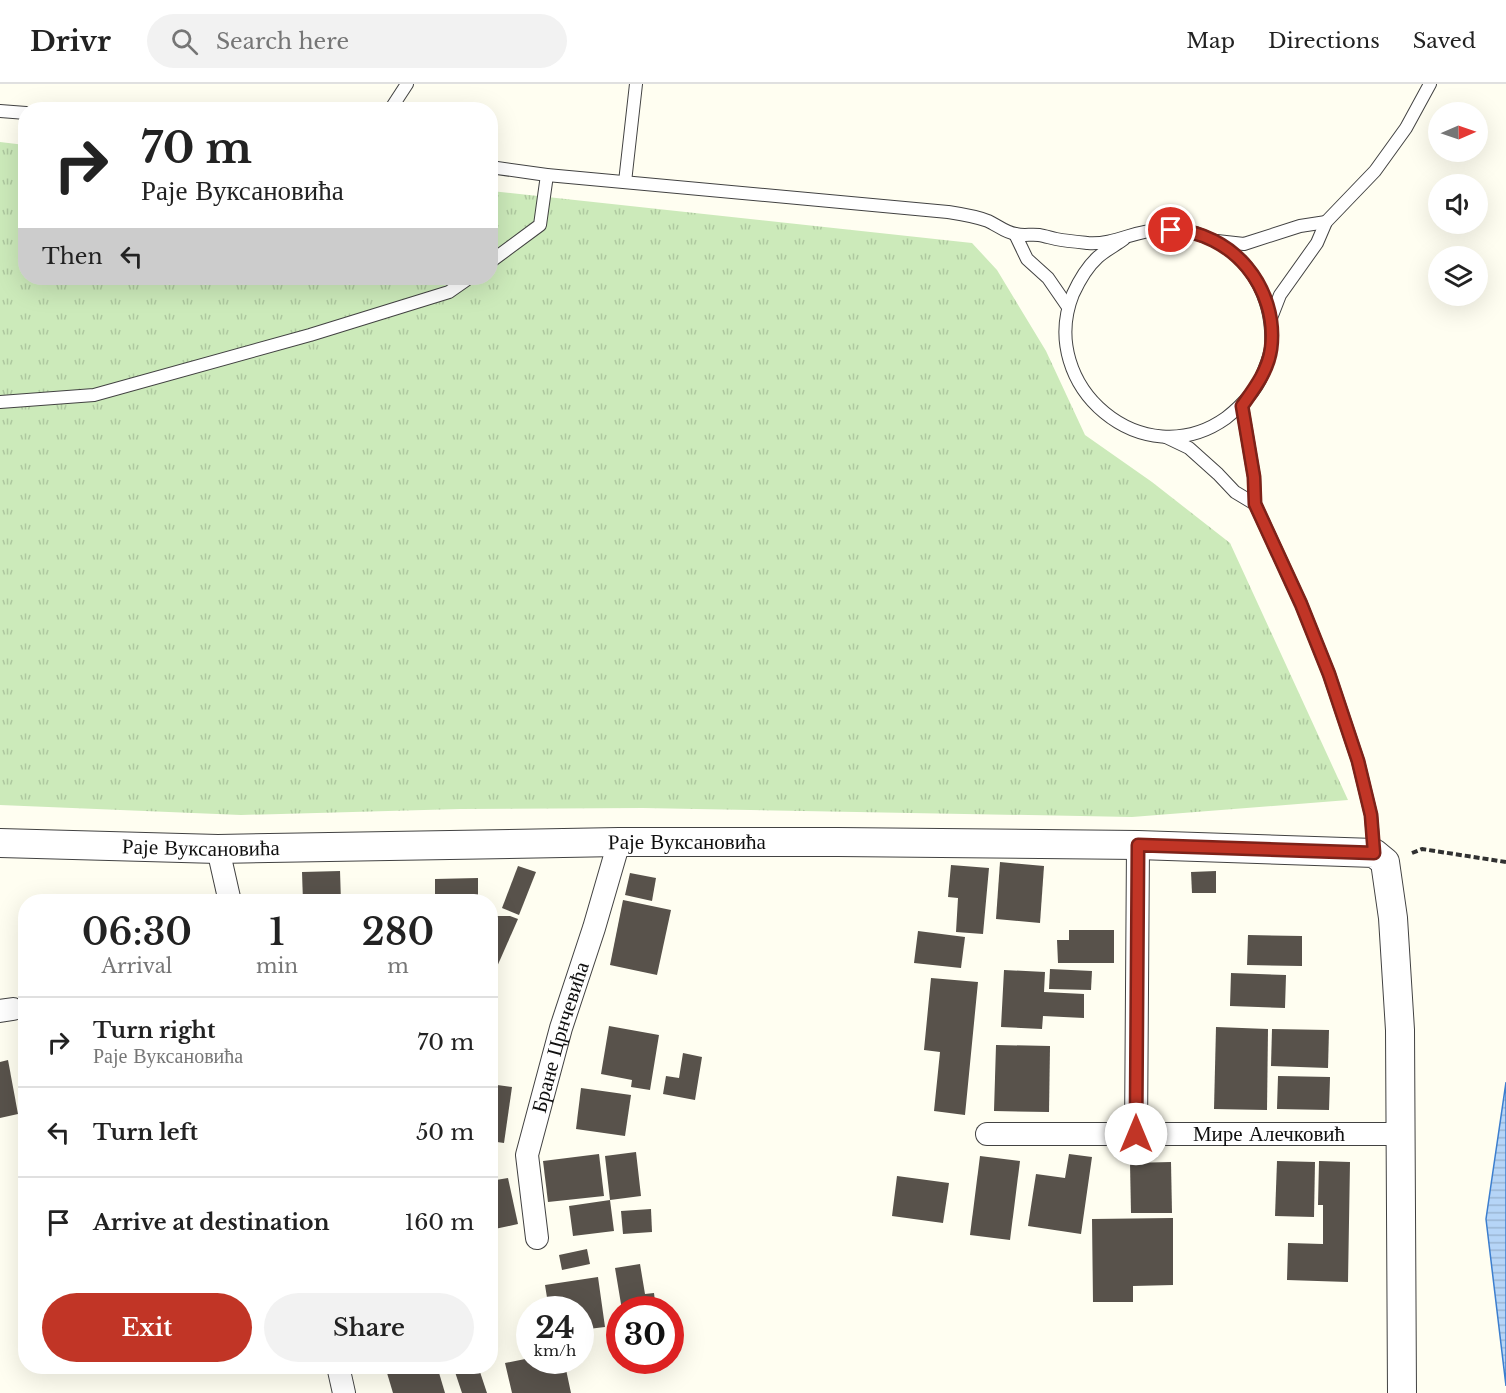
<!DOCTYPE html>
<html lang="en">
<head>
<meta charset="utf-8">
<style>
	body { margin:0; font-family:"Libre Baskerville",serif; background:#f2f2f2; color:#222; height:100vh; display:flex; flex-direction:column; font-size:22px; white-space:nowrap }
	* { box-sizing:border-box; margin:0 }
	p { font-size:20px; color:#767676 }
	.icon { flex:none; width:33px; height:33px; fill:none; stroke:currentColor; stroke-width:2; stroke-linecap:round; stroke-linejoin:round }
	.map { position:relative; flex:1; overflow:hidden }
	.panel { position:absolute; left:18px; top:810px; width:480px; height:480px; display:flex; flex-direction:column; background:#fff; border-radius:24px; box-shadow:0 6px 24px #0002 }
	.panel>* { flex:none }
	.banner { position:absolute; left:18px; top:18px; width:480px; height:183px; border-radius:24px; box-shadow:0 6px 24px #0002; background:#fff; color:#222; overflow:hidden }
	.needle { width:39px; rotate:88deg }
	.tools { position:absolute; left:1428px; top:18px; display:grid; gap:12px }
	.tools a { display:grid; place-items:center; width:60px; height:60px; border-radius:50%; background:#fff; box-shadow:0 6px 24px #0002; font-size:30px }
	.speed { position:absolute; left:516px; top:1212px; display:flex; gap:12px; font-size:30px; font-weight:700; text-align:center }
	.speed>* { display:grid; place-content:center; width:78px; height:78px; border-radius:50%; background:#fff; box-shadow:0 6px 24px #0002; line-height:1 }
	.speed small { font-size:15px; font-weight:400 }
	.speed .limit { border:9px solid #d22; background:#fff; color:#111 }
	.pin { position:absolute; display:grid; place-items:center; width:51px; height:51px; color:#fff; margin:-26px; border:3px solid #fff; border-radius:50%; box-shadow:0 2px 6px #0007 }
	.me { position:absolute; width:66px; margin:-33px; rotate:0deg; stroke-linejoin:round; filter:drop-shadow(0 0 4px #0008) }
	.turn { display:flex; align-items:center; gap:21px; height:126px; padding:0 24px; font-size:27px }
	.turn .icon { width:78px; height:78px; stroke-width:2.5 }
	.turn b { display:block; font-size:42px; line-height:51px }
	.then { display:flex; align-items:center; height:57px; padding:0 24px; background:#0003; gap:12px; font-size:22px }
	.eta { display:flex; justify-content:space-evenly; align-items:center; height:102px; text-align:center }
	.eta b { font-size:36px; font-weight:600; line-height:42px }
	.action { display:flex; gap:12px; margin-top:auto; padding:12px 24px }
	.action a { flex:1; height:69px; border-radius:36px; background:#c13526; color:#fff; font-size:24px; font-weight:600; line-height:69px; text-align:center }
	.action a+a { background:#f2f2f2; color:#222 }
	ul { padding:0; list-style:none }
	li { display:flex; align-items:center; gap:18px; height:90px; padding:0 24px; border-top:2px solid #e0e0e0 }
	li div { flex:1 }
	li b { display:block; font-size:22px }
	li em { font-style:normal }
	header { display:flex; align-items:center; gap:36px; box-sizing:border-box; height:84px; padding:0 30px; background:#fff; border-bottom:2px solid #e0e0e0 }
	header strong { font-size:28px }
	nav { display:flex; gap:33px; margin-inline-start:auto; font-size:21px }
	.search { width:420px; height:54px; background:#f2f2f2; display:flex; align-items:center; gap:15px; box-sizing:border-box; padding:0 21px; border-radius:33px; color:#767676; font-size:22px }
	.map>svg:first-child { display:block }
	.grass { fill:url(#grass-tufts) }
	.water { fill:url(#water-rules); stroke:#3c7ece; stroke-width:1.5 }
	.building { fill:#58524b }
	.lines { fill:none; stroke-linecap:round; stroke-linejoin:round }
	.service-casing { stroke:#424242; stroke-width:14 }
	.minor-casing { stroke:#424242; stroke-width:24 }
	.tertiary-casing { stroke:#424242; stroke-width:30 }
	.path { stroke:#313131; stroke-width:4; stroke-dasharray:6 3; stroke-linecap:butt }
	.service { stroke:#fff; stroke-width:12 }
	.minor { stroke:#fff; stroke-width:22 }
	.tertiary { stroke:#fff; stroke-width:28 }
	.route-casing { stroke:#7d2219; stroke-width:15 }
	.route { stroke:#c13526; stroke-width:10 }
	.labels { text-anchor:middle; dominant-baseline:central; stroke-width:6; stroke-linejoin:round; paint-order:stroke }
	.street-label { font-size:21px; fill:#0f0f0f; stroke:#fff }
</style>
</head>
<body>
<header>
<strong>Drivr</strong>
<div class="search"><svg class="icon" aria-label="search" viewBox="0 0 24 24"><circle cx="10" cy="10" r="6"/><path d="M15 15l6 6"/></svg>Search here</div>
<nav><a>Map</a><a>Directions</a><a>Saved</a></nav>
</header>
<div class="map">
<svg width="1506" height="1309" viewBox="0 0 1506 1309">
	<defs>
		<pattern id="grass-tufts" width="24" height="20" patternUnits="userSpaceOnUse" patternTransform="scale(1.5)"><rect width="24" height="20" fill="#cceaba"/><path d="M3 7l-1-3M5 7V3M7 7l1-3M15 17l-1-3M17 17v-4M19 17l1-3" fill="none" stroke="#aec89f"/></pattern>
		<pattern id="water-rules" width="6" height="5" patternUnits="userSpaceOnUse" patternTransform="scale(1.5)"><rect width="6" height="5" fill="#b6d5f7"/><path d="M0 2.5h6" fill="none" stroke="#9bb6d3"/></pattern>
	</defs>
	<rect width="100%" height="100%" fill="#fffef1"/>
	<path class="grass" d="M0,58L25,61L26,194H490L491,107L972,159L997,186L1046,267L1085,351L1152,398L1230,459L1348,716L1132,733L643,724L460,725L241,731L0,721Z"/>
	<path class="water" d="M1506,998V1302L1486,1135Z"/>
	<g class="building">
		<path d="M1000,778L1044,782L1040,839L996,835Z"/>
		<path d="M951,781L989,784L983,850L956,848L958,814L948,813Z"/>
		<path d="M518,782L536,788L519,831L502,824Z"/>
		<path d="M340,787L341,818H303L302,788Z"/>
		<path d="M1216,787V809H1192L1191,788Z"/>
		<path d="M630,789L656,794L652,817L625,811Z"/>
		<path d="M478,794V818H435V795Z"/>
		<path d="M623,816L671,826L657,891L610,881Z"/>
		<path d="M490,832H510L518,835L496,885L490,883Z"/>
		<path d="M1069,846H1114V879H1058L1057,856H1069Z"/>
		<path d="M918,847L965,853L961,884L914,879Z"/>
		<path d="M1248,851L1302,852V882L1247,881Z"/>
		<path d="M1050,885L1092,887L1091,906L1049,905Z"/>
		<path d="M1004,886L1045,888L1044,908L1084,910V934L1043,932L1042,945L1001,943Z"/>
		<path d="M1231,889L1286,891L1285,924L1230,922Z"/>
		<path d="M931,894L978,898L965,1031L934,1027L940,968L924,966Z"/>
		<path d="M609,942L659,951L650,1006L631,1003L632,996L601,990Z"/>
		<path d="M1216,943L1268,945L1267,1026L1214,1025Z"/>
		<path d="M1272,945L1329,946L1328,984L1271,982Z"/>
		<path d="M996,961L1050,962L1049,1028L994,1027Z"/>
		<path d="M683,969L702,973L695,1016L663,1010L666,992L679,994Z"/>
		<path d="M8,976L18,1030L0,1034V978Z"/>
		<path d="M1278,992L1330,993L1329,1026L1277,1025Z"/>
		<path d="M490,1000L512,1003L504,1059L490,1057Z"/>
		<path d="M581,1004L631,1011L625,1052L576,1045Z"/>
		<path d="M636,1068L641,1112L610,1116L614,1147L573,1152L569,1122L610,1116L605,1072Z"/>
		<path d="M599,1070L604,1112L548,1118L543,1077Z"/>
		<path d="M1069,1070L1092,1073L1081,1150L1028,1142L1036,1090L1065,1094Z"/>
		<path d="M980,1072L1020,1077L1010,1156L970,1151Z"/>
		<path d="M1277,1077L1315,1078L1314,1133L1275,1132Z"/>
		<path d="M1319,1077L1350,1078L1348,1198L1287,1196L1288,1159L1323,1160V1121H1318Z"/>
		<path d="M1171,1078L1172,1129H1131L1130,1079Z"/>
		<path d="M897,1092L949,1099L943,1139L892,1132Z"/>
		<path d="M508,1094L518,1140L490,1146V1097Z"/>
		<path d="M651,1125L652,1148L623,1150L621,1127Z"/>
		<path d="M1173,1134V1201L1133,1202V1218H1093L1092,1135Z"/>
		<path d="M587,1165L590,1180L562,1186L559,1171Z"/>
		<path d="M640,1180L645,1210L654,1209L656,1226H622L615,1184Z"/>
		<path d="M598,1193L605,1243L580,1246V1226H549L545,1201Z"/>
		<path d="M530,1274V1276H564L571,1309H512L505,1279Z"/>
		<path d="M408,1282H437L445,1309H393L387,1289Z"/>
		<path d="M453,1282H478L487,1309H462Z"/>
	</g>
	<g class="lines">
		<g class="service-casing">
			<g id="service">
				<path d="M390,26L407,0"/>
				<path d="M0,27L26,29"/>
				<path d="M490,83L547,91L948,128C961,130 975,132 988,137C997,141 1006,149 1016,150C1023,152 1031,150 1039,151C1045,152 1051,154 1056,155C1067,157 1078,158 1088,159C1114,161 1136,146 1159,146C1168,146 1177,145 1186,147C1192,147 1198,150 1203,152C1250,169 1274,215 1271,263C1270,272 1266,281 1263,289C1256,308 1241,322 1226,334C1143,393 1036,302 1073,210C1079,197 1088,182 1098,173C1106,166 1116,161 1124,155"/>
				<path d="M625,98L636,0"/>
				<path d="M1015,150L1027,175L1048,194L1068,223"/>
				<path d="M1217,157L1244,160L1300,142L1326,138"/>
				<path d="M490,178L540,141L547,91"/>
				<path d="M1271,234L1280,211L1317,159L1326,138L1375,87L1406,44L1430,0"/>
				<path d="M0,318L94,311L310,251L449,208L469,194"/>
				<path d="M1242,322L1254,393L1255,420L1301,520L1329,590L1358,677L1371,731L1374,769"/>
				<path d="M1166,353L1189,364L1218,390L1235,408L1255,420"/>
			</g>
		</g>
		<g class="minor-casing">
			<g id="minor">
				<path d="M218,765L230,818"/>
				<path d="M0,927L13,925"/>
				<path id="s1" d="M987,1050H1401"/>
				<path d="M1136,1050L1138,761"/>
				<path id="s2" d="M537,1154L527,1071L561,944L594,844L619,758"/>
				<path d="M338,1282L344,1309"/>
			</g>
		</g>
		<g class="tertiary-casing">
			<g id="tertiary">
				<path id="s3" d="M0,759L218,765L619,758H838L1138,761L1374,769L1385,778L1393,834L1400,946L1402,1309"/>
			</g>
		</g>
		<path class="path" d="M1412,769L1422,765L1506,778"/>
		<use href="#service" class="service"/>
		<use href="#minor" class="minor"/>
		<use href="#tertiary" class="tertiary"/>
	</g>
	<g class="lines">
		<g class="route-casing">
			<path id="route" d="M1136,1050L1138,761L1374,769L1371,731L1358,677L1329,590L1301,520L1255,420L1254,393L1242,322C1254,305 1268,287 1271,265C1279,204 1232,147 1171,146"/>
		</g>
		<use href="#route" class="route"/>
	</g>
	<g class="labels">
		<g class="street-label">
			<text stroke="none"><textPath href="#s3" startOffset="687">Раје Вуксановића</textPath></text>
			<text stroke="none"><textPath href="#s3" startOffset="201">Раје Вуксановића</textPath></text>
			<text stroke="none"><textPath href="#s2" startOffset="206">Бране Црнчевића</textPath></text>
			<text stroke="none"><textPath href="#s1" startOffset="282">Мире Алечковић</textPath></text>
		</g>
	</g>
</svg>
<div class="tools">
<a><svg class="needle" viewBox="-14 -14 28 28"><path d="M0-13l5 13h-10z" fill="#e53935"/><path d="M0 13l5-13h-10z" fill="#767676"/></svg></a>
<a><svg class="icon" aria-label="sound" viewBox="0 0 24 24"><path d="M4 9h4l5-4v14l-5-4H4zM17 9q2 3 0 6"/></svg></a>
<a><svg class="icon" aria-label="layers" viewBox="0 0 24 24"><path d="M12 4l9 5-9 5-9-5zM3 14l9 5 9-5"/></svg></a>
</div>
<div class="speed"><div>24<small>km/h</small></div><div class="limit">30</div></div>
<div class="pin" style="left:1171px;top:146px;background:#d93025"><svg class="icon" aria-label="arrive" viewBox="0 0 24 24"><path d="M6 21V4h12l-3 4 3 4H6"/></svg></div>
<svg class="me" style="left:1136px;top:1050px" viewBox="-20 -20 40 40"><circle r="19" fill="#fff"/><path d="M0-13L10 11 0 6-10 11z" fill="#c13526"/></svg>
<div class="banner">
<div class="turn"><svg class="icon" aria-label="right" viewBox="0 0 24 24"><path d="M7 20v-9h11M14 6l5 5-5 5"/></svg><div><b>70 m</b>Раје Вуксановића</div></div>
<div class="then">Then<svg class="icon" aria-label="left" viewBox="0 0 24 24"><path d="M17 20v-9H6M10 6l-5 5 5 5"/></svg></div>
</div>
<section class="panel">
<div class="eta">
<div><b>06:30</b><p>Arrival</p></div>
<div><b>1</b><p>min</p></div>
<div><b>280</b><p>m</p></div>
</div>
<ul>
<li><svg class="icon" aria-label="right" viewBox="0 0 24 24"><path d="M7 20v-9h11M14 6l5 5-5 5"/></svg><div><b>Turn right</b><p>Раје Вуксановића</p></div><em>70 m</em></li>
<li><svg class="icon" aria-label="left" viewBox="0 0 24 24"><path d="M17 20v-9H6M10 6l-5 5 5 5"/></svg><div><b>Turn left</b></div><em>50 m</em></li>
<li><svg class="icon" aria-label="arrive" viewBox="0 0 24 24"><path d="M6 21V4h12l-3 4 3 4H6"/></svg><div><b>Arrive at destination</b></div><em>160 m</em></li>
</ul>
<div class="action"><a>Exit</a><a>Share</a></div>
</section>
</div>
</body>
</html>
